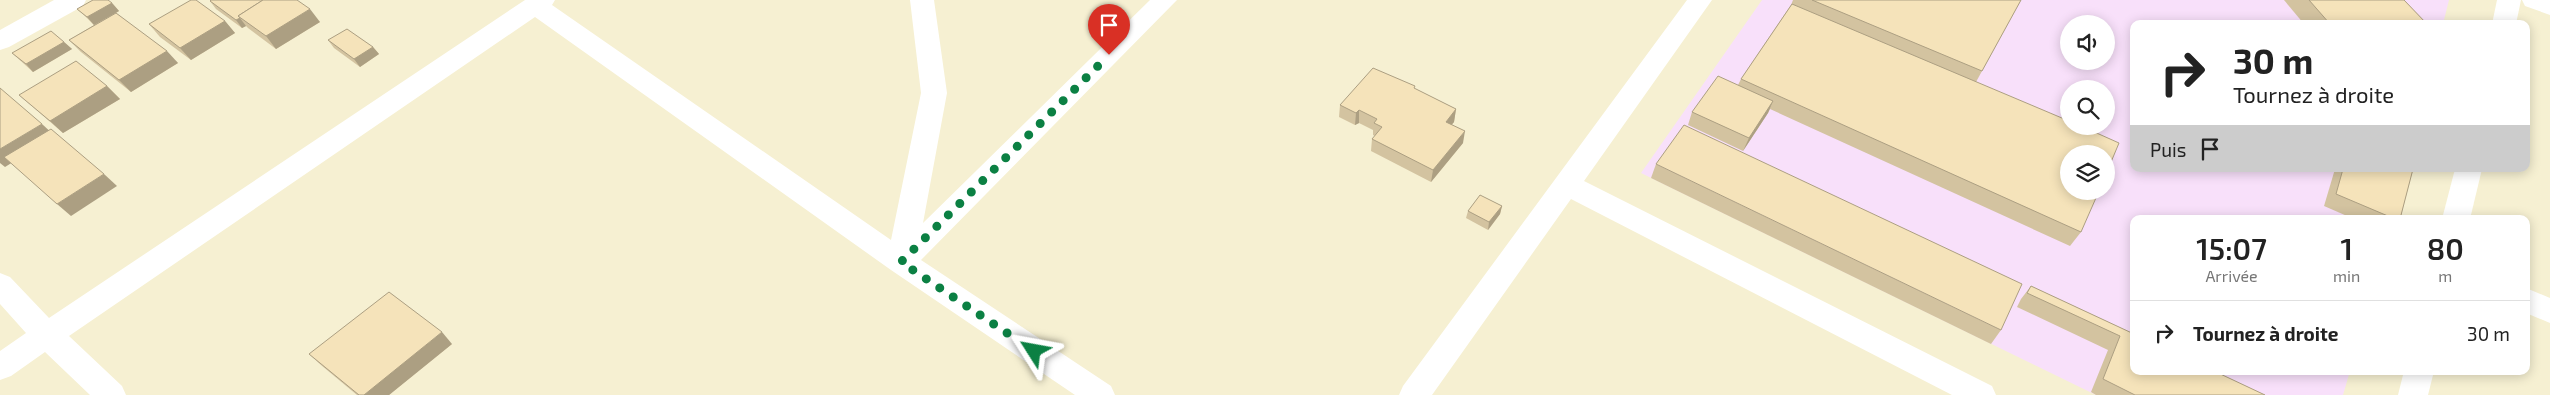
<!DOCTYPE html>
<html lang="fr">
<head>
<meta charset="utf-8">
<style>
	body { margin:0; font-family:"Exo 2",sans-serif; background:#f6f6f6; color:#222; height:100vh; display:flex; flex-direction:column; font-size:19px; white-space:nowrap }
	* { box-sizing:border-box; margin:0 }
	p { font-size:16px; color:#767676 }
	.icon { flex:none; width:28px; height:28px; fill:none; stroke:currentColor; stroke-width:2; stroke-linecap:round; stroke-linejoin:round }
	.map { position:relative; flex:1; overflow:hidden }
	.details { position:absolute; left:2130px; top:215px; width:400px; height:160px; display:flex; flex-direction:column; background:#fff; border-radius:10px; box-shadow:0 2px 12px #0003 }
	.details>* { flex:none }
	.banner { position:absolute; left:2130px; top:20px; width:400px; height:152px; border-radius:10px; box-shadow:0 2px 12px #0003; background:#fff; color:#222; overflow:hidden }
	.controls { position:absolute; left:2060px; top:15px; display:grid; gap:10px }
	.controls a { display:grid; place-items:center; width:55px; height:55px; border-radius:50%; background:#fff; box-shadow:0 2px 12px #0003; font-size:25px }
	.pin { position:absolute; display:grid; place-items:center; width:42px; height:42px; color:#fff; margin:-51px -21px; border-radius:50% 50% 50% 0; rotate:-45deg; box-shadow:0 0 5px #0007 }
	.pin .icon { rotate:45deg }
	.me { position:absolute; width:55px; margin:-28px; rotate:304deg; stroke-linejoin:round; filter:drop-shadow(0 0 4px #0008) }
	.turn { display:flex; align-items:center; gap:18px; height:105px; padding:0 20px; font-size:22px }
	.turn .icon { width:65px; height:65px; stroke-width:2.5 }
	.turn b { display:block; font-size:35px; line-height:42px }
	.then { display:flex; align-items:center; height:48px; padding:0 20px; background:#0003; gap:10px; font-size:19px }
	.eta { display:flex; justify-content:space-evenly; align-items:center; height:85px; text-align:center }
	.eta b { font-size:30px; font-weight:600; line-height:35px }
	ul { padding:0; list-style:none }
	li { display:flex; align-items:center; gap:15px; height:65px; padding:0 20px; border-top:1px solid #e0e0e0 }
	li div { flex:1 }
	li b { display:block; font-size:19px }
	li em { font-style:normal }
	.map>svg:first-child { display:block }
	.residential { fill:#f6f0d2; fill-rule:evenodd }
	.education { fill:#f8e0fa; fill-rule:evenodd }
	.lines { fill:none; stroke-linecap:round; stroke-linejoin:round }
	.minor { fill:#fff; fill-rule:evenodd }
	.wall { fill:#d3c3a0 }
	.shaded-wall { fill:#ac9f82 }
	.building { fill:#f5e3ba; stroke:#ac9f82 }
	.route { stroke:#0b8043; stroke-width:9; stroke-dasharray:0 16.2 }
</style>
</head>
<body>
<div class="map">
<svg width="2550" height="395" viewBox="0 0 2550 395">
	<rect width="100%" height="100%" fill="#fefbe4"/>
	<path class="residential" d="M0,0H2550V395H0ZM2069,24H2106V61H2069ZM2134,24H2526V169H2134ZM2069,89H2106V126H2069ZM2069,154H2106V191H2069ZM2134,219H2526V371H2134Z"/>
	<path class="education" d="M1762,0H2449L2443,24H2134V169H2404L2391,219H2134V371H2350L2343,395H2096L1641,173ZM2069,24H2106V61H2069ZM2069,89H2106V126H2069ZM2069,154H2106V191H2069Z"/>
	<g class="lines">
		<g class="minor">
			<path d="M54,0H86L83,6L9,47L0,50V30Z"/>
			<path d="M525,0H555L552,5L891,240L921,93L910,0H934L947,93L923,223L1150,0H1177L921,260L1111,386L1115,395H1075L891,270L535,17L69,336L122,386L126,395H90L45,352L11,376L0,380V351L26,333L0,304V273L10,277L49,318Z"/>
			<path d="M1687,0H1712L1584,181L1992,386L1996,395H1952L1571,199L1432,395H1399L1403,386Z"/>
			<path d="M2497,0H2521L2516,24H2492Z"/>
			<path d="M2522,0H2550V15L2525,6Z"/>
			<path d="M2455,169H2482L2470,219H2442Z"/>
			<path d="M2526,288L2550,298V323L2526,313Z"/>
			<path d="M2404,371H2434L2428,395H2398Z"/>
		</g>
	</g>
	<g class="wall">
		<path d="M1793,0H2021L1976,82L2081,232L2070,246L1770,109L1768,113L1743,151L1688,125L1692,112L1738,85L1741,79L1791,5Z"/>
		<path d="M2284,0H2404L2427,24H2304Z"/>
		<path d="M210,1L320,22L276,49L248,28L246,26L242,28L216,9Z"/>
		<path d="M112,3L119,11L116,13L178,63L131,92L81,52L69,40L94,25L85,16L77,9Z"/>
		<path d="M225,21L235,33L191,60L160,37L149,24Z"/>
		<path d="M328,40L373,47L379,54L360,67L334,48Z"/>
		<path d="M64,42L72,49L33,72L12,53Z"/>
		<path d="M107,86L120,99L63,133L33,107L19,95Z"/>
		<path d="M1415,89L1456,109L1454,122L1452,124L1463,143L1431,182L1371,151L1372,139L1375,136L1373,135V130L1359,123L1355,125L1339,117L1340,105Z"/>
		<path d="M1656,164L2001,330L1991,344L1651,178Z"/>
		<path d="M2335,169H2413L2400,219H2354L2324,206Z"/>
		<path d="M1502,206L1500,214L1488,230L1466,218L1468,211Z"/>
		<path d="M2031,286L2265,395H2096L2091,392L2108,350L2017,307L2021,299Z"/>
		<path d="M452,344L389,395H357L321,365L309,354Z"/>
	</g>
	<g class="shaded-wall">
		<path d="M112,3L119,11L94,25L87,17Z"/>
		<path d="M310,9L320,22L276,49L266,36Z"/>
		<path d="M240,18L246,26L242,28L236,20Z"/>
		<path d="M225,21L235,33L191,60L180,48Z"/>
		<path d="M64,42L72,49L33,72L26,64Z"/>
		<path d="M373,47L379,54L360,67L354,59Z"/>
		<path d="M167,51L178,63L131,92L119,80Z"/>
		<path d="M107,86L120,99L63,133L50,121Z"/>
		<path d="M1773,101L1768,113L1743,151L1749,138Z"/>
		<path d="M1456,109L1454,122L1444,134L1446,122Z"/>
		<path d="M1359,110V123L1355,125L1356,113Z"/>
		<path d="M42,124L55,136L5,167L0,163V149Z"/>
		<path d="M1465,131L1463,143L1431,182L1433,170Z"/>
		<path d="M104,174L117,186L71,216L57,204Z"/>
		<path d="M1502,206L1500,214L1488,230L1489,222Z"/>
		<path d="M442,332L452,344L389,395H364Z"/>
	</g>
	<g class="building">
		<path d="M93,0H108L112,3L87,17L77,9Z"/>
		<path d="M191,0H196L225,21L180,48L149,24Z"/>
		<path d="M211,0H263L238,16L240,18L236,20L210,1Z"/>
		<path d="M263,0H297L310,9L266,36L238,16Z"/>
		<path d="M1812,0H2021L1982,71Z"/>
		<path d="M2309,0H2404L2427,24H2330Z"/>
		<path d="M1792,4L2069,121V126H2081L2119,143L2106,174V154H2069V191H2099L2081,232L1741,79Z"/>
		<path d="M116,13L167,51L119,80L69,40Z"/>
		<path d="M347,29L373,47L354,59L328,40Z"/>
		<path d="M51,31L64,42L26,64L12,53Z"/>
		<path d="M76,61L107,86L50,121L19,95Z"/>
		<path d="M1373,68L1415,86L1414,88L1456,109L1446,122L1465,131L1433,170L1372,139L1382,127L1374,123L1377,119L1359,110L1356,113L1340,105Z"/>
		<path d="M1718,76L1773,101L1749,138L1692,112Z"/>
		<path d="M0,88L42,124L0,149Z"/>
		<path d="M1684,125L2022,284L2001,330L1656,164Z"/>
		<path d="M51,129L104,174L57,204L4,157Z"/>
		<path d="M2343,169H2413L2400,219H2395L2336,194Z"/>
		<path d="M1480,195L1502,206L1489,222L1468,211Z"/>
		<path d="M2031,286L2134,334V371H2214L2265,395H2135L2103,379L2120,336L2027,293Z"/>
		<path d="M389,292L442,332L364,395H359L309,354Z"/>
	</g>
	<g class="lines">
		<path class="route" d="M1034,351L901,262L1109,55"/>
	</g>
</svg>
<div class="controls">
<a><svg class="icon" aria-label="sound" viewBox="0 0 24 24"><path d="M4 9h4l5-4v14l-5-4H4zM17 9q2 3 0 6"/></svg></a>
<a><svg class="icon" aria-label="search" viewBox="0 0 24 24"><circle cx="10" cy="10" r="6"/><path d="M15 15l6 6"/></svg></a>
<a><svg class="icon" aria-label="layers" viewBox="0 0 24 24"><path d="M12 4l9 5-9 5-9-5zM3 14l9 5 9-5"/></svg></a>
</div>
<div class="pin" style="left:1109px;top:55px;background:#d93025"><svg class="icon" aria-label="arrive" viewBox="0 0 24 24"><path d="M6 21V4h12l-3 4 3 4H6"/></svg></div>
<svg class="me" style="left:1034px;top:351px" viewBox="-20 -20 40 40"><path d="M0-17L14 15 0 8-14 15z" fill="#0b8043" stroke="#fff" stroke-width="4"/></svg>
<div class="banner">
<div class="turn"><svg class="icon" aria-label="right" viewBox="0 0 24 24"><path d="M7 20v-9h11M14 6l5 5-5 5"/></svg><div><b>30 m</b>Tournez à droite</div></div>
<div class="then">Puis<svg class="icon" aria-label="arrive" viewBox="0 0 24 24"><path d="M6 21V4h12l-3 4 3 4H6"/></svg></div>
</div>
<section class="details">
<div class="eta">
<div><b>15:07</b><p>Arrivée</p></div>
<div><b>1</b><p>min</p></div>
<div><b>80</b><p>m</p></div>
</div>
<ul>
<li><svg class="icon" aria-label="right" viewBox="0 0 24 24"><path d="M7 20v-9h11M14 6l5 5-5 5"/></svg><div><b>Tournez à droite</b></div><em>30 m</em></li>
</ul>
</section>
</div>
</body>
</html>
